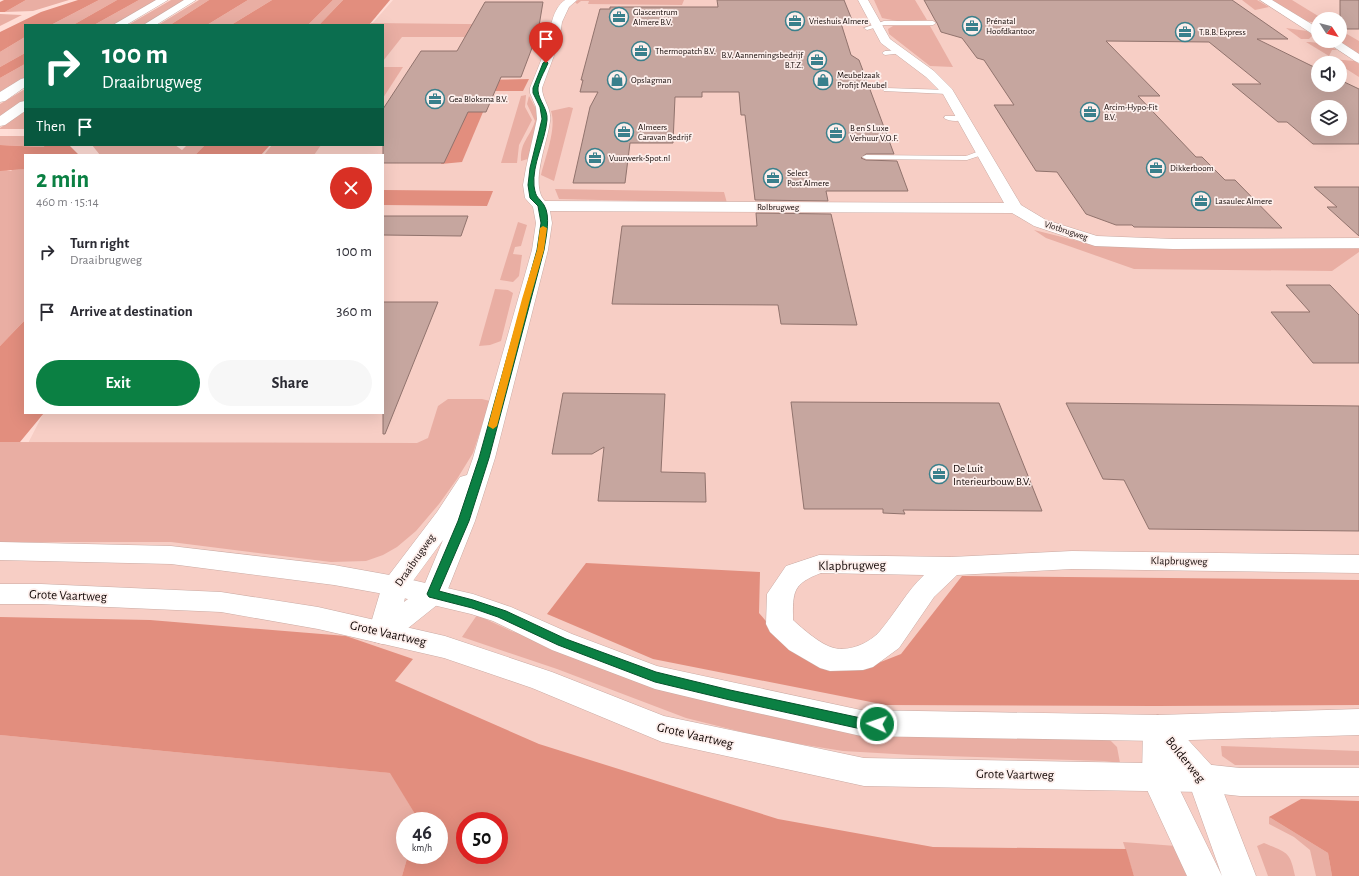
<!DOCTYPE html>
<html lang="en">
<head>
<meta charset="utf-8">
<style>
	body { margin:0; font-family:"Alegreya Sans",sans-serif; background:#f7f7f7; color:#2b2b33; height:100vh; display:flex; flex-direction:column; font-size:15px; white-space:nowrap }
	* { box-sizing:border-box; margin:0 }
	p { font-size:13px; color:#7c7c81 }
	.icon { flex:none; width:22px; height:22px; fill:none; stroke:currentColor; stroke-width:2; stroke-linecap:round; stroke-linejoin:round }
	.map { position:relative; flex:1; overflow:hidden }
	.panel { position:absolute; left:24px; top:154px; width:360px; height:260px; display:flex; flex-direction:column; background:#fff; border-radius:0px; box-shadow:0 4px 16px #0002 }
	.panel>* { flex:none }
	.guide { position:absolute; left:24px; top:24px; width:360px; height:122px; border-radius:0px; box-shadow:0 4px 16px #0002; background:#0b6e4f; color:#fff; overflow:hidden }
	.needle { width:26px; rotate:126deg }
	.tools { position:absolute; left:1311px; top:12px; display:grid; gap:8px }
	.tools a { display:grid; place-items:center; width:36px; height:36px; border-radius:50%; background:#fff; box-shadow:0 4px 16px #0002; font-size:20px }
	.speed { position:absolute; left:396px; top:812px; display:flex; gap:8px; font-size:20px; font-weight:700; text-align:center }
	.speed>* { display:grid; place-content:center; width:52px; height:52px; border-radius:50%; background:#fff; box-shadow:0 4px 16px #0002; line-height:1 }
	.speed small { font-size:10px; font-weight:400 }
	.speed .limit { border:6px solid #d22; background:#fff; color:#111 }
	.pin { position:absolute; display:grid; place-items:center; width:34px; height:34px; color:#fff; margin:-41px -17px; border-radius:50% 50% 50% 0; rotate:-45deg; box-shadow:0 0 4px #0007 }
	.pin .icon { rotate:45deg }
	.me { position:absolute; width:44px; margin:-22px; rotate:273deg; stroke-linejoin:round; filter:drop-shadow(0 0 3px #0008) }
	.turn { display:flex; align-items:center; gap:14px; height:84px; padding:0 12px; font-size:18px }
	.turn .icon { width:52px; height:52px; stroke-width:2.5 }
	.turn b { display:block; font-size:28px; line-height:34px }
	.then { display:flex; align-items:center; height:38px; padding:0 12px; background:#0003; gap:8px; font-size:15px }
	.round { display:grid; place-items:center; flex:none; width:42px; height:42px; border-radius:21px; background:#f7f7f7 }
	.headline { display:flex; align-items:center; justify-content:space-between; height:68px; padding:0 12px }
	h1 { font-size:24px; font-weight:600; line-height:30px; color:#0b8043 }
	.cta { display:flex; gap:8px; margin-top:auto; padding:8px 12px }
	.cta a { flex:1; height:46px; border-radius:24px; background:#0b8043; color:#fff; font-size:16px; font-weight:600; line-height:46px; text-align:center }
	.cta a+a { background:#f7f7f7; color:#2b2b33 }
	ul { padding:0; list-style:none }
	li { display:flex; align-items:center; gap:12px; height:60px; padding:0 12px }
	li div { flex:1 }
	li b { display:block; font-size:15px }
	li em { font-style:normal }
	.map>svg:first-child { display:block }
	.built { fill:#f7cec5; fill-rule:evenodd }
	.green { fill:#e9aea3 }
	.forest { fill:#e28e7e; fill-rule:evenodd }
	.building { fill:#c6a69f; stroke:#91736d; fill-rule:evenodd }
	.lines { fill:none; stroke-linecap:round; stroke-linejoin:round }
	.service-casing { stroke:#caaaa3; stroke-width:1 }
	.minor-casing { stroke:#caaaa3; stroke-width:1 }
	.secondary-casing { stroke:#caaaa3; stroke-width:1 }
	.trunk-casing { stroke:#caaaa3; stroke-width:1 }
	.service { fill:#fff; fill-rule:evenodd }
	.minor { fill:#fff; fill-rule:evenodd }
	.secondary { fill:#fff; fill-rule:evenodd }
	.trunk { fill:#fff; fill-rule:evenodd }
	.route { fill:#0b8043; stroke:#07532c }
	.slow { fill:#f59e0b }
	.labels { text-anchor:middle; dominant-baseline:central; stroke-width:3.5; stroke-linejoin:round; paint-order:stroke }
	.far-poi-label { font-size:9px; fill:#150a08; stroke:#fdefec; text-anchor:start }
	.far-street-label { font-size:9px; fill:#150a08; stroke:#fdefec }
	.poi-label { font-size:11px; fill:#150a08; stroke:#fdefec; text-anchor:start }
	.street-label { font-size:11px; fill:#150a08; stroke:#fdefec }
	.near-street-label { font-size:13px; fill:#150a08; stroke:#fdefec }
</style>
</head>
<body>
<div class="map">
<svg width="1359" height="876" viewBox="0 0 1359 876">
	<rect width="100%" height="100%" fill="#ffddd6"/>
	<path class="built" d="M393,0H1359V876H0V498L43,414L383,413V155H261L269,145H383V25H371ZM1318,19H1340V41H1318ZM1318,63H1340V85H1318ZM1318,107H1340V129H1318ZM405,821H439V855H405ZM465,821H499V855H465Z"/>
	<g class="green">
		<path d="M26,0H69L33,11L5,12Z"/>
		<path d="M99,0H117L73,25H51Z"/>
		<path d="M139,0H160L115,25H94Z"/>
		<path d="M171,0H186L144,25H128Z"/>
		<path d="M199,0H209L170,25H158Z"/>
		<path d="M248,0H272L231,25H207Z"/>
		<path d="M333,0H343L319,25H308Z"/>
		<path d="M578,0H684L682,5L588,4L589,1H581L577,4L575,2Z"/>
		<path d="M874,0H915L927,20L897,21L882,18Z"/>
		<path d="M1242,0H1257L1269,7L1255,10Z"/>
		<path d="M1270,0H1292L1323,19H1318V23L1305,21Z"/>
		<path d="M0,14L22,15L0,26Z"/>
		<path d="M371,23L548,25L546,36L537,37H402L383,61V25H369Z"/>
		<path d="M893,26H930L953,67L930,66L889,34L888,29Z"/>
		<path d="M1286,28L1307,31L1313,35L1309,39H1301Z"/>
		<path d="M1340,30L1359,41V55L1337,41H1340Z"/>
		<path d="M25,37V53L0,67V52Z"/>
		<path d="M1306,42C1317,42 1328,44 1337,50H1332L1329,56Z"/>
		<path d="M1331,59L1355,61L1359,64V77L1340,65V63H1337Z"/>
		<path d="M25,64V79L0,95V78Z"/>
		<path d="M383,67H403L383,98Z"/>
		<path d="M25,89V101L0,117V104Z"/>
		<path d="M526,95L525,107L532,120L519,145L517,163H501L521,96Z"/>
		<path d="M529,96L540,116L531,158L521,161C520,141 530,138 535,121L527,104Z"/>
		<path d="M569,107L573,108L554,181L541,175C545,158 557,128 551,111Z"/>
		<path d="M25,111V129H0V128Z"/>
		<path d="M0,136H25V145H46L43,147L0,145Z"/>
		<path d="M92,145H175L182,150L187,145H205L195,155H100Z"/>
		<path d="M272,145H321L314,155H264Z"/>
		<path d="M14,168L25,169V320L0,346V171H11Z"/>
		<path d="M555,189L724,192L727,203L559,199Z"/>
		<path d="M518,222L527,225L521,246L515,247L513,254L522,255L519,276L513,282L500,280Z"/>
		<path d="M1034,230L1086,243L1115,247L1359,249V252L1332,271L1134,269L1046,238Z"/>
		<path d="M495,289L508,290L513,293L501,341L490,345L479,346Z"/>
		<path d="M448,399H482L490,401L473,453L457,479L439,504L416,531L397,547L383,555L366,561L331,562L171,542H0V442L417,443L428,438L438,406Z"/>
		<path d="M477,615L511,631L697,693L1108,738L1117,747L1120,763L1104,761L912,755L843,751L774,740L686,718L557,669L462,637Z"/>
		<path d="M0,735L391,773L418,819L417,821H405V855H408L402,876H0Z"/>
		<path d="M1221,746L1359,751V765H1235L1222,756Z"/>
		<path d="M1269,817L1328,853L1332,876H1316L1310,850L1294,837L1269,824Z"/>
		<path d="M1123,842L1176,846L1189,876H1134Z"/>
		<path d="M1264,843C1287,853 1290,851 1295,876H1268L1257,846Z"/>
	</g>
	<g class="forest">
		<path d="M4,0H26L5,12H0V2Z"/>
		<path d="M78,0H99L51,25H25V37L0,52V32L41,12Z"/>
		<path d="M117,0H139L94,25H73Z"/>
		<path d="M209,0H248L207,25H170Z"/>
		<path d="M272,0H333L308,25H231Z"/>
		<path d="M343,0H390L369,25H319Z"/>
		<path d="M25,53V64L0,78V67Z"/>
		<path d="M529,79L523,91H494L481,80Z"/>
		<path d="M465,112H483L462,162L441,164Z"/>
		<path d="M0,145L43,147L46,145H69L79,155H25V169C16,169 9,171 0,171Z"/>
		<path d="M205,145H270L261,155H195Z"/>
		<path d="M383,190L493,191L487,206L383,205Z"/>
		<path d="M25,320V413H44L20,442H0V346Z"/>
		<path d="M586,563L760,572L759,613L783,641L868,667L901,654L962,576L1359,580V705L1155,706L886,705L653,659L547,614Z"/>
		<path d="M0,617L150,620L346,636L413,659L395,681L539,744L778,819L933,847L1126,849L1134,876H402L408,855H439V821H417L418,819L390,773L0,735ZM465,821H499V855H465Z"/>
		<path d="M1301,799L1359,801V876H1332L1328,853L1269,817Z"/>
	</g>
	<g class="building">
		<path d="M717,0H844L852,20H840L851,55L859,60L894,154H866L861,158L866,160L897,161L908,191H826L828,201L755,200L745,115H741L739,92H702V97H675L673,143H630L625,183H573L590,107L598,92H580L583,80H581L600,9H610V7H718Z"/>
		<path d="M924,0H1232L1288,39H1257L1318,69V85H1340V80L1359,89V144H1313L1287,122H1278L1232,84H1261L1209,42L1106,41L1160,96H1138L1196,157H1202L1225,180H1235L1282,228L1134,227L1132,225H1116L1086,214L1057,172L1036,171L994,105H1014L984,60L977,58L962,38L941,32L937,23L935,20ZM1318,107H1340V129H1318Z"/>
		<rect x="1340" y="0" width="19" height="29"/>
		<path d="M485,2H543L538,32L521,77H501L486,112H468L444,163H383V109L421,51H457Z"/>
		<path d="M1314,187H1359V236L1327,207H1337Z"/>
		<path d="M756,213L831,214L857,325L781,324L778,305L612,304L622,226H757Z"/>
		<path d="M383,216H468L461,236L383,235Z"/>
		<path d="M1286,285H1330L1359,315V363H1313L1271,312H1310Z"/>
		<path d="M383,302H438L385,434H383Z"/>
		<path d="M563,393L665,394L661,472L705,473L706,502L598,501L604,447L592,454H552Z"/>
		<path d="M791,402L999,403L1042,511L903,510L905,514L883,513V509H804Z"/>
		<path d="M1066,403L1359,406V531L1149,529L1124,480L1103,479Z"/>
	</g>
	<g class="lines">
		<g class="service-casing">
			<g id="service">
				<path d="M884,21H933L936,23L933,25H884L867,30L864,28Z"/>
				<path d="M901,50L903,51V53L885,55L882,53L885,51Z"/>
				<path d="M886,88L948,90L951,92L948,94L884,91L883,90Z"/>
				<path d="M945,116H963L967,118C962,122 949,122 944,118Z"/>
				<path d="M982,150H985V154L967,160L866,159L862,157L866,155L966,156Z"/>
			</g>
		</g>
		<g class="minor-casing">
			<g id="minor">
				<path d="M565,0H577L569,7L562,22L559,42L542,88C542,99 552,109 550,121C548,141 529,186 545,201L1004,203L943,94L926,77L881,43L858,0H868L890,39L934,71L952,89L1021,205L1046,220L1097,236L1173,239L1359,238V248L1173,249L1095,246L1034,226L1012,213L550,211L552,223L548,250L495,458L475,521L446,594L442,601L392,641L382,644L372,641L368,633L382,586L386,579L437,512L460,477L467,475L473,458L532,250L536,223L533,207L525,198L523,185L526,168L537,119L536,107L530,93V88C536,73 543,57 547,42C551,28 552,9 565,0ZM443,540L423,588L404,602L407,589Z"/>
				<path d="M1260,0H1272L1318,28V36L1314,35Z"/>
				<path d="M1325,41H1339L1359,54V63L1355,61Z"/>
				<path d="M1072,551L1359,555V573L1072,569L957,575L934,597L899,648L873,667L863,670L830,671L820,668L789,650L770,632L766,624L767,594L786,566L819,555L951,557ZM821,573L924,575C907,591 896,612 880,631C870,643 849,652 834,648C821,645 803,629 793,620C793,592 792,584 821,573Z"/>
				<path d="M1158,715L1169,719L1214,768L1256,876H1222L1190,786L1173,767L1174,778L1222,876H1187L1142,779L1143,728L1147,719Z"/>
			</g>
		</g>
		<g class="secondary-casing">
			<g id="secondary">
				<path d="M0,542L171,546L334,565L395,576L473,594L511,607L572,634L657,666L861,710L1158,715L1359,709V735L1158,741L861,736L730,707L655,689L552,650L493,621L471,614L395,596L334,585L171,564L0,560Z"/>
				<path d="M0,584H41L221,592L318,607L445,636L552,672L664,716L864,758L1203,764L1240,768H1359V796H1240L1203,792L864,786L662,742L532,688L444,658L318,629L221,612L41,604H0Z"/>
			</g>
		</g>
		<g class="trunk-casing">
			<g id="trunk">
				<path d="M156,0H168L126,25H113Z"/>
				<path d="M184,0H196L156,25L145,24Z"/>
				<path d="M25,78V87L5,101L0,102V92L21,79Z"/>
				<path d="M25,101V111L5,125L0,126V116L20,102Z"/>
			</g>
		</g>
		<use href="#service" class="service"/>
		<use href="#minor" class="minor"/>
		<use href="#secondary" class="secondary"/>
		<use href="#trunk" class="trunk"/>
	</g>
	<path class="route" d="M546,61L548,63C545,71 537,83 538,91C539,101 548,109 547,120C545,142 532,164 534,186C536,199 538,196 544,205C551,216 546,237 544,250L489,458L469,521L439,591L473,600L506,611L566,639L656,672L730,690L861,718L881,720L883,724L881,727L877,729H861L730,700L655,682L558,645L498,617L472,608L429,597L427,594L458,521L479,458L537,250L541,223L538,206L530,198L528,185L530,168L542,119L540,107L533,93V88L543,63Z"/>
	<path class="slow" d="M543,226L547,228L544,250L530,299L497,426L493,429L488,426L522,299L537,250L540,228Z"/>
	<defs>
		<g id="office-ring" transform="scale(1)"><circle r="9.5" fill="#fdefec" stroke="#3a808c" stroke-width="1.5"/><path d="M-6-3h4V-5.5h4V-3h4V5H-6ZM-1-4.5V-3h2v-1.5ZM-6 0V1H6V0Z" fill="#3a808c"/></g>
		<g id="shop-ring" transform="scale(1)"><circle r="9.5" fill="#fdefec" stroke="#3a808c" stroke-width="1.5"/><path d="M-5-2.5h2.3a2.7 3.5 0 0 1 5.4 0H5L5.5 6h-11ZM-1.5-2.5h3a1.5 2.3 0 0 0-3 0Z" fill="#3a808c"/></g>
	</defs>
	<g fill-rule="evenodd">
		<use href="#office-ring" x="619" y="17"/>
		<use href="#office-ring" x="795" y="21"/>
		<use href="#office-ring" x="972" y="26"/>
		<use href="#office-ring" x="1185" y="32"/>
		<use href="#office-ring" x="641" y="51"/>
		<use href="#office-ring" x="817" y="60"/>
		<use href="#shop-ring" x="617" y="80"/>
		<use href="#shop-ring" x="823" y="80"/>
		<use href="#office-ring" x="435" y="99"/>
		<use href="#office-ring" x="1090" y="112"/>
		<use href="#office-ring" x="624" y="132"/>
		<use href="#office-ring" x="836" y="133"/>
		<use href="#office-ring" x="595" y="158"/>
		<use href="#office-ring" x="1156" y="168"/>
		<use href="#office-ring" x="773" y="178"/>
		<use href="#office-ring" x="1201" y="201"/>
		<use href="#office-ring" x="939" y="474"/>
	</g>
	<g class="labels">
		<g class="far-poi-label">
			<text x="633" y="12">Glascentrum<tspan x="633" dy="10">Almere B.V.</tspan></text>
			<text x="809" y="21">Vrieshuis Almere</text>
			<text x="986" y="21">Prénatal<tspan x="986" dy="10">Hoofdkantoor</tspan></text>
			<text x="1199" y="32">T.B.B. Express</text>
			<text x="655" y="51">Thermopatch B.V.</text>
			<text x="803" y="55" text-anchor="end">B.V. Aannemingsbedrijf<tspan x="803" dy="10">B.T.Z.</tspan></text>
			<text x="837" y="75">Meubelzaak<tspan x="837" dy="10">Profijt Meubel</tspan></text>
			<text x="631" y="80">Opslagman</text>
			<text x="449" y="99">Gea Bloksma B.V.</text>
			<text x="1104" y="107">Arcim-Hypo-Fit<tspan x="1104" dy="10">B.V.</tspan></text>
			<text x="638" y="127">Almeers<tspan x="638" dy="10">Caravan Bedrijf</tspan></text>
			<text x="850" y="128">B en S Luxe<tspan x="850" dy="10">Verhuur V.O.F.</tspan></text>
			<text x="609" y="158">Vuurwerk-Spot.nl</text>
			<text x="1170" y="168">Dikkerboom</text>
			<text x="787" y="173">Select<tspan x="787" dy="10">Post Almere</tspan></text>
			<text x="1215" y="201">Lasaulec Almere</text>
		</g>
		<g class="far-street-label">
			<text x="778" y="207">Rolbrugweg</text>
			<text transform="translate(1066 231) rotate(18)">Vlotbrugweg</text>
		</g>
		<g class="poi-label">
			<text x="953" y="468">De Luit<tspan x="953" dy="13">Interieurbouw B.V.</tspan></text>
		</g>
		<g class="street-label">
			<text transform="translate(415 560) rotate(-55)">Draaibrugweg</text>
			<text transform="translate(1179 561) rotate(1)">Klapbrugweg</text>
		</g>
		<g class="near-street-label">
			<text transform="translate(852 566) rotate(-1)">Klapbrugweg</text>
			<text transform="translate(68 596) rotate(2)">Grote Vaartweg</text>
			<text transform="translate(388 634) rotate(13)">Grote Vaartweg</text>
			<text transform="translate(695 736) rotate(13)">Grote Vaartweg</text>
			<text transform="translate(1185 760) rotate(51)">Bolderweg</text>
			<text transform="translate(1015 775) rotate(1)">Grote Vaartweg</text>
		</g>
	</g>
</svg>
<div class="tools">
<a><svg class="needle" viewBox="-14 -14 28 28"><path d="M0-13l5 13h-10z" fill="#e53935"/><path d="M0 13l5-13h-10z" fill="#7c7c81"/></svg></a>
<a><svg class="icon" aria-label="sound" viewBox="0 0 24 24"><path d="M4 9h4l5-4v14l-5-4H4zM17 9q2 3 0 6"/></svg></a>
<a><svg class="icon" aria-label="layers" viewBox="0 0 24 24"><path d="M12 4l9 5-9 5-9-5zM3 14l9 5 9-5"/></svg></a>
</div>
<div class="speed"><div>46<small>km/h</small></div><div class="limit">50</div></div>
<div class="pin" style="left:546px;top:63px;background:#d93025"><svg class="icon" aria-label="arrive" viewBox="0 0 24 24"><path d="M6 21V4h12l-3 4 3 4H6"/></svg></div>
<svg class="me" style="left:877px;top:724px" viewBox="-20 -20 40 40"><circle r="17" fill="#0b8043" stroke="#fff" stroke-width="3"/><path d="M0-11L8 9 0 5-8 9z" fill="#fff"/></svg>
<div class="guide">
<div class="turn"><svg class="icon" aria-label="right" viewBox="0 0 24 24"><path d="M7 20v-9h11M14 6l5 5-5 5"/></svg><div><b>100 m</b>Draaibrugweg</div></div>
<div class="then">Then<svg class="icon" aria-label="arrive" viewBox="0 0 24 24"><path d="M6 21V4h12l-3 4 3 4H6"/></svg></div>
</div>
<section class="panel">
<div class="headline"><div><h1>2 min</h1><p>460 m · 15:14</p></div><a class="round" style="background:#d93025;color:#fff"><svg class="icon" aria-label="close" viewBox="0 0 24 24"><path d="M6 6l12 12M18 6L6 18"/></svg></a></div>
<ul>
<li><svg class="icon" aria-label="right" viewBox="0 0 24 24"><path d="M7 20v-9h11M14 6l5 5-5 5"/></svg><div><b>Turn right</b><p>Draaibrugweg</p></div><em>100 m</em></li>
<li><svg class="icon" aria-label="arrive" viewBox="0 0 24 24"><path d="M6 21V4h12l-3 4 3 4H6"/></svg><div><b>Arrive at destination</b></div><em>360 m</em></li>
</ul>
<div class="cta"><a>Exit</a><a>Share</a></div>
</section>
</div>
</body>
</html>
